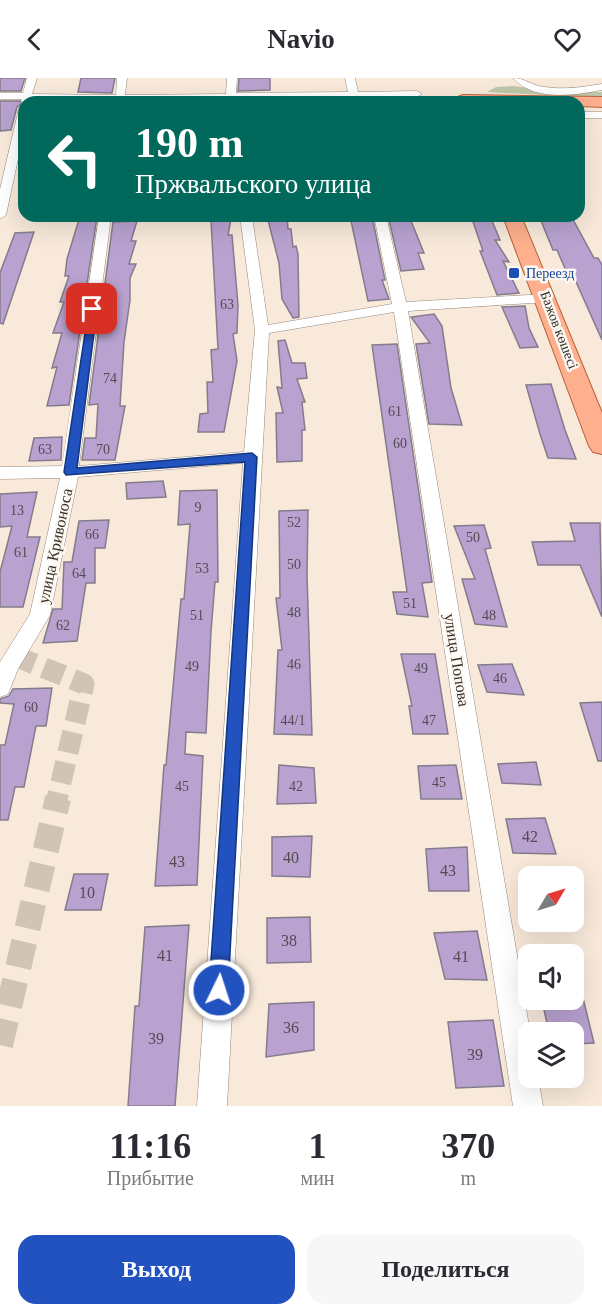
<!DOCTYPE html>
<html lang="ru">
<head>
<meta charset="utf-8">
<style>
	body { margin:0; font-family:Georgia,serif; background:#f7f7f7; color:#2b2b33; height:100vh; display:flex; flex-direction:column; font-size:22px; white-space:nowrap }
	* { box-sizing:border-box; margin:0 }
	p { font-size:20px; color:#7c7c81 }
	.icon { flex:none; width:33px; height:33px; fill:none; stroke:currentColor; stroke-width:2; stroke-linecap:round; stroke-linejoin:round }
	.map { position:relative; height:1028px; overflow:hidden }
	.sheet { display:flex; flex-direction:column; background:#fff; flex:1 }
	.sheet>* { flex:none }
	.banner { position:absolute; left:18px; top:18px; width:567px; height:126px; border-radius:18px; box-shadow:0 6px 24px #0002; background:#00695c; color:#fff; overflow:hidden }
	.needle { width:39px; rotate:52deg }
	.controls { position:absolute; left:518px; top:788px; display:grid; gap:12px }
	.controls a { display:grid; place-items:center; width:66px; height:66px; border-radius:12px; background:#fff; box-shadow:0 6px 24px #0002; font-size:30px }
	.pin { position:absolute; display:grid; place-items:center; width:51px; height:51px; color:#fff; margin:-26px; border-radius:12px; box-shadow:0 3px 9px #0006 }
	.me { position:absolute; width:66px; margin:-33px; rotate:4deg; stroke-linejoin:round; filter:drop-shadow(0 0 4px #0008) }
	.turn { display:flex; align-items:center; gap:21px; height:126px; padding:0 18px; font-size:27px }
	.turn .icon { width:78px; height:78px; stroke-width:2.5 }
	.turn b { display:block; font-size:42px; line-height:51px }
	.eta { display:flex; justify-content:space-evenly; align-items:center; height:102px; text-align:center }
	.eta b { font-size:36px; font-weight:700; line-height:42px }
	.primary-button { display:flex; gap:12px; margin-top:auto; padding:12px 18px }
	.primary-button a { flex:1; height:69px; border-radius:18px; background:#2152bf; color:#fff; font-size:24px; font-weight:700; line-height:69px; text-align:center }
	.primary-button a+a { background:#f7f7f7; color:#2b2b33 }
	header { display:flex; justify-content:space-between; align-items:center; height:78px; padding:0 18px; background:#fff; font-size:27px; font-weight:700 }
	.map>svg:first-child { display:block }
	.green { fill:#bdc8aa }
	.building { fill:#b9a2d0; stroke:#837c8c; stroke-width:1.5 }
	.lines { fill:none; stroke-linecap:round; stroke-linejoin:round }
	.minor-tunnel-far1 { stroke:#d1c4b6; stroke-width:21; stroke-dasharray:21 10; stroke-linecap:butt }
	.minor-tunnel { stroke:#d1c4b6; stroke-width:26; stroke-dasharray:26 14; stroke-linecap:butt }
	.minor-casing { stroke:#95887a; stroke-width:1 }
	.primary-casing { stroke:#b7613a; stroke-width:2 }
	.minor { fill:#fff; fill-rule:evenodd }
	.primary { fill:#feb08e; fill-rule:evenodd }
	.route { fill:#2152bf; stroke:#15357c; stroke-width:1.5 }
	.transit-dot { fill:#1a4fb4; stroke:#fef8f2; stroke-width:2 }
	.labels { text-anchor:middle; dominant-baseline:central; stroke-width:5; stroke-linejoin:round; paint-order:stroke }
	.far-transit-label { font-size:14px; fill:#164399; stroke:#fef8f2; text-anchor:start }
	.number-label { font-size:14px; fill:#554b52 }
	.far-street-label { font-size:14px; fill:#342e28; stroke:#fef8f2 }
	.street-label { font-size:16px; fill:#342e28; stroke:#fef8f2 }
	.near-number-label { font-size:16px; fill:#554b52 }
</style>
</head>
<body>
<header><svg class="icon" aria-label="back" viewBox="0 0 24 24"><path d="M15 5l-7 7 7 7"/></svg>Navio<svg class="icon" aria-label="heart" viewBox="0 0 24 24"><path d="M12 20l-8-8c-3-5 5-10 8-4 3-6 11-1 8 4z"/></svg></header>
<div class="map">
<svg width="602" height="1028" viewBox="0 0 602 1028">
	<rect width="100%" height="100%" fill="#f8e9da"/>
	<path class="green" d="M513,8L562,14H602V20L487,14L496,9Z"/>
	<g class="building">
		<path d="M0,0H25L21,13H0Z"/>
		<path d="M81,0H115L112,15L78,14Z"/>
		<path d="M239,0H270V12L238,13Z"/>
		<path d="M0,23H20L21,26L17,29L11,52L0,53Z"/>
		<path d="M80,138H97L69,327L47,328L57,289L52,290L62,255H53L64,224H60L69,198H65L67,181Z"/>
		<path d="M267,138H287L288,151H291L293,169L296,168L298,176L299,239L293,240L282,221L279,185Z"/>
		<path d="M350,138H372L385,202H382L389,221L368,223Z"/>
		<path d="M388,138H409L424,175H418L424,191L401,193Z"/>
		<path d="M471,138H490L500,162H495L509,184L503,183L519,215L497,217L480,173H483Z"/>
		<path d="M539,138H571L594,180H598L602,187V262L572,195H567L557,172H553Z"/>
		<path d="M231,141L228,157H232L238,227L237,255L233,256L237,283L224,354H198L200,336L208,335L207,304H213L211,272L218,271L211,142Z"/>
		<path d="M137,143L131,163H136L129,186H136L130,200V222L124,264L120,328H125L115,382H82L85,360H96L98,326L89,327L113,144Z"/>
		<path d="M34,154L3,246L0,245V195L15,155Z"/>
		<path d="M525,228L529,250L538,269L520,270L502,229Z"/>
		<path d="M434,236L442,248L451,310L462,347L429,346L416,266L430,265L411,239Z"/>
		<path d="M285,262L292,285H305L307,300L297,301L305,324H302L305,352H302V383L277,384L276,335H283L277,309L282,310L278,263Z"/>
		<path d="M397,266L432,504L422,505L428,539L397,536L393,514H407L372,267Z"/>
		<path d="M551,306L565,352L576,381L548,380L540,356L526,307Z"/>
		<path d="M62,359L61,382L29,383L34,360Z"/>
		<path d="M163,403L166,419L127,421L126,405Z"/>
		<path d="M217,412L218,504H215L211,553L206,655L186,654L185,676L203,678L197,807L155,808L164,687H166L181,521H184L190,446L178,447L180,413Z"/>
		<path d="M37,414L27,459H40L23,529H0V494L12,448L0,449V416Z"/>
		<path d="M308,432L307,497L312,657L274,656L278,572H282L276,520H280L279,433Z"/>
		<path d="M109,442L105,470H95V505H86L77,563L43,565L53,531H62L64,484H72L79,443Z"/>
		<path d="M570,445H600L602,539L580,487H538L532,464L575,463Z"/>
		<path d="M484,447L491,470L485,471L507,549L475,546L462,501H475L454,448Z"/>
		<path d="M401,576H435L448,656H413L409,628H412Z"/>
		<path d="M512,586L524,617L487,614L478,587Z"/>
		<path d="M52,610L46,648H36L24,709H15L8,742H0V667H5L14,626L0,625V621L9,618L13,611Z"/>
		<path d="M602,624V683H598L580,625Z"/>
		<path d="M536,684L541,707L502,705L498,686Z"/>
		<path d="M279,687L314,690L316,725L277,726Z"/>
		<path d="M456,687L462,721H421L418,688Z"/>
		<path d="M545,740L556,776L513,775L506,741Z"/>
		<path d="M312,758L310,799L272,798V759Z"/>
		<path d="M467,769L469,813H429L426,771Z"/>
		<path d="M74,796H108L101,832H65Z"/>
		<path d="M310,839L311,884L267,885V840Z"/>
		<path d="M189,847L175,1028H128L135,928H139L145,849Z"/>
		<path d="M477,853L487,902L445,901L434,855Z"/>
		<path d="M583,920L594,965L573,966V954H549L542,923Z"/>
		<path d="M314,924V972L266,979L269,926Z"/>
		<path d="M493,942L504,1008L456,1010L448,944Z"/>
	</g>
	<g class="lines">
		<path class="minor-tunnel-far1" d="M15,578L84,606L57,721"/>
		<path class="minor-tunnel" d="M0,967L58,720"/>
		<g class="minor-casing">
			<g id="minor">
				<path d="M27,0H37L32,16L116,17L117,0H127L125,17L226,16L227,0H237L236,15L348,14L345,0H355L358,14L417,13L422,16L417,19L359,20L360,24H350L349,20L235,21V24H225V22L115,24L31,21L30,24H24V27L21,21H0V15H23Z"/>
				<path d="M513,0C525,0 532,8 545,9C563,12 583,9 602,6V12C575,17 534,24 513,0Z"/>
				<path d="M24,27V53L6,137L0,141V111L19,30Z"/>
				<rect x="579" y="34" width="23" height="6"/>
				<path d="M99,138H111L79,388L244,374L255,252L240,138H252L268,247L392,226L374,138H386L406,224L546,216L553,220L546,224L408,233L530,954H528V999H538L543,1028H513L394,234L269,255L227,1028H197L243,385L78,399L50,537L18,591L8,616L0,619V584L30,536L60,400L0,401V389L62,388Z"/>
			</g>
		</g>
		<g class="primary-casing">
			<g id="primary">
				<path d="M463,17L602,19V29L579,28V24H457L458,19Z"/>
				<path d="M503,138H521L602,335V376L593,374L589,368Z"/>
			</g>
		</g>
		<use href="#minor" class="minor"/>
		<use href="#primary" class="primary"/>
	</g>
	<path class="route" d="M89,229L97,231L77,390L252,375L257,379L228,912L226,919L219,922L212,919L209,912L245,384L66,397L64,394Z"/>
	<rect class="transit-dot" x="508" y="189" width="12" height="12" rx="3"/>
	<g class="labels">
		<g class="far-transit-label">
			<text x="526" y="195">Переезд</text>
		</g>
		<g class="number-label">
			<text x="227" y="226">63</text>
			<text x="110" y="300">74</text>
			<text x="395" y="333">61</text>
			<text x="400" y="365">60</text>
			<text x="45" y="371">63</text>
			<text x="103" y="371">70</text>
			<text x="198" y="429">9</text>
			<text x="17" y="432">13</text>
			<text x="294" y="444">52</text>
			<text x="92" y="456">66</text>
			<text x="473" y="459">50</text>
			<text x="21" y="474">61</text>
			<text x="294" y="486">50</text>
			<text x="202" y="490">53</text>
			<text x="79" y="495">64</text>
			<text x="410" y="525">51</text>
			<text x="294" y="534">48</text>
			<text x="197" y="537">51</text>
			<text x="489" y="537">48</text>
			<text x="63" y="547">62</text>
			<text x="294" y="586">46</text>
			<text x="192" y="588">49</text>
			<text x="421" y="590">49</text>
			<text x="500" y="600">46</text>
			<text x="31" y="629">60</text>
			<text x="293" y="642">44/1</text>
			<text x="429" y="642">47</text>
			<text x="439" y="704">45</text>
			<text x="182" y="708">45</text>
			<text x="296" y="708">42</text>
		</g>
		<g class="far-street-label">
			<text transform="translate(559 252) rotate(69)">Бажов көшесі</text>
		</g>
		<g class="street-label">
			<text transform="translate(55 468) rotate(-78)">улица Кривоноса</text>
			<text transform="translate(457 582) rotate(81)">улица Попова</text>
		</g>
		<g class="near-number-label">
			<text x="530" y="758">42</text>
			<text x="291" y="779">40</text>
			<text x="177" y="783">43</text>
			<text x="448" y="792">43</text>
			<text x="87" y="814">10</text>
			<text x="289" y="862">38</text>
			<text x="165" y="877">41</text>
			<text x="461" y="878">41</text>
			<text x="291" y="949">36</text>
			<text x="156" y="960">39</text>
			<text x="475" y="976">39</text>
		</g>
	</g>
</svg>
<div class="controls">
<a><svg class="needle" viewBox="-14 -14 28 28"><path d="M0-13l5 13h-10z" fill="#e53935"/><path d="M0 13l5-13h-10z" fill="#7c7c81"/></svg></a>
<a><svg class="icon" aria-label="sound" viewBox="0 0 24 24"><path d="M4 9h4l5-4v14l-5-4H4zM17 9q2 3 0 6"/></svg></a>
<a><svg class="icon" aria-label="layers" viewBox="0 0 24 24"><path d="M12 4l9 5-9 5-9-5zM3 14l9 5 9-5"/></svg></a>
</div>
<div class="pin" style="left:92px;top:231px;background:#d93025"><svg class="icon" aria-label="arrive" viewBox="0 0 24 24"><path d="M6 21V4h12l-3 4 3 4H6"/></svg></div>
<svg class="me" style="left:219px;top:912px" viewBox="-20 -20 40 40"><circle r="17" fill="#2152bf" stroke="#fff" stroke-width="3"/><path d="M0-11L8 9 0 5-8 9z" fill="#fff"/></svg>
<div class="banner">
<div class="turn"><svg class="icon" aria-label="left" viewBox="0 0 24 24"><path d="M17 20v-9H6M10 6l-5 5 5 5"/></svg><div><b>190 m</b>Пржвальского улица</div></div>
</div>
</div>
<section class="sheet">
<div class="eta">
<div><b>11:16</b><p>Прибытие</p></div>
<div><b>1</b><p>мин</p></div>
<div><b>370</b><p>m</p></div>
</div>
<div class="primary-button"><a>Выход</a><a>Поделиться</a></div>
</section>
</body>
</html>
